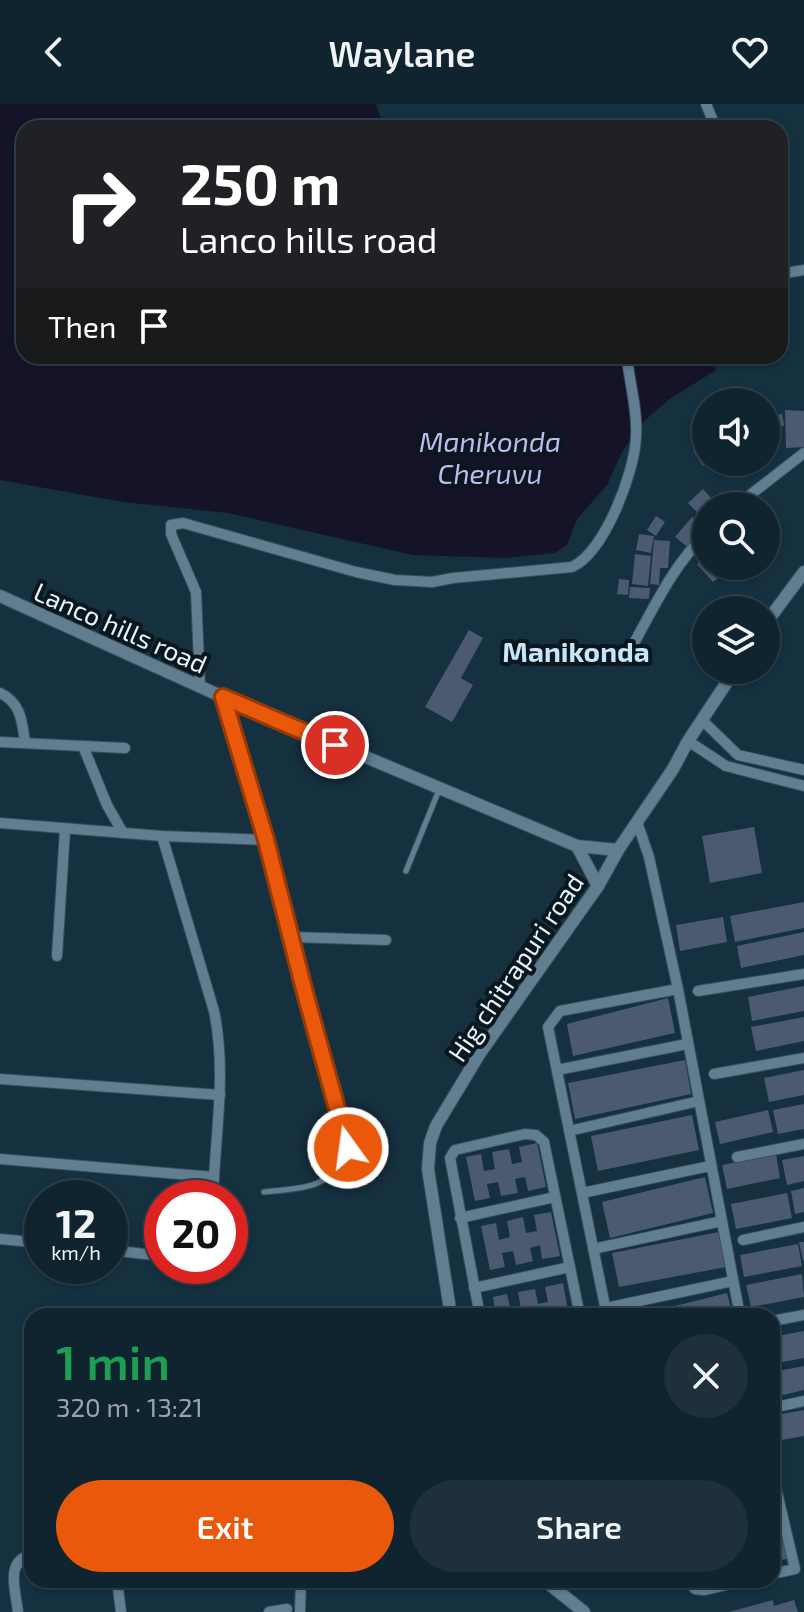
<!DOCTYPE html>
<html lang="en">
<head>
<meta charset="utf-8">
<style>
	body { margin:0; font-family:"Exo 2",sans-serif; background:#1e303b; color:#f1f3f6; height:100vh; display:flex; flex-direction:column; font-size:30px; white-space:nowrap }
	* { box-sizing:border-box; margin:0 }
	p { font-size:26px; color:#9ca4aa }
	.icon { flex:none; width:44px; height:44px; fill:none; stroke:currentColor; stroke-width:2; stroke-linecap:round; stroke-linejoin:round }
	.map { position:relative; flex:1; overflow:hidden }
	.details { position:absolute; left:24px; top:1204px; width:756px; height:280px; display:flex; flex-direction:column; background:#10242f; border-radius:24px; box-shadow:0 2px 6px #0004,0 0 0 2px #30414b }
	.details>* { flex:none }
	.guide { position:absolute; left:16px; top:16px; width:772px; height:244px; border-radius:24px; box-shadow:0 2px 6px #0004,0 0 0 2px #30414b; background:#202124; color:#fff; overflow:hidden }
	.fabs { position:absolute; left:692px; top:284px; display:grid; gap:16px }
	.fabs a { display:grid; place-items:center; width:88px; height:88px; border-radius:50%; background:#10242f; box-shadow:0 2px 6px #0004,0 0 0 2px #30414b; font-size:40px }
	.speed { position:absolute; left:24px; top:1076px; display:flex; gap:16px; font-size:40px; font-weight:700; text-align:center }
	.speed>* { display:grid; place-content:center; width:104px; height:104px; border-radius:50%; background:#10242f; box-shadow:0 2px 6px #0004,0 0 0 2px #30414b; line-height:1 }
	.speed small { font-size:20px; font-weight:400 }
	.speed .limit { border:12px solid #d22; background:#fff; color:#111 }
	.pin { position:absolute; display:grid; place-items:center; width:68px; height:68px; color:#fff; margin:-34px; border:4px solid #fff; border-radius:50%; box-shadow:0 2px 8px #0007 }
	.me { position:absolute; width:88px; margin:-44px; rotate:346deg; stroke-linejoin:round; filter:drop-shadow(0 0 6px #0008) }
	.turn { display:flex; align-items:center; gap:28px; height:168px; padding:0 32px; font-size:36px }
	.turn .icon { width:104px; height:104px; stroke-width:2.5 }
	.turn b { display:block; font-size:56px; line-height:68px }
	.then { display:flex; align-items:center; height:76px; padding:0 32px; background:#0003; gap:16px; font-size:30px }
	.round { display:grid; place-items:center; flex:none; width:84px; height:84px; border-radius:42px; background:#1e303b }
	.head { display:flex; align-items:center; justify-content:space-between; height:136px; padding:0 32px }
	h1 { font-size:48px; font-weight:600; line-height:60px; color:#1e9e55 }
	.cta { display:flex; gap:16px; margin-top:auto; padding:16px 32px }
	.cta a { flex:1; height:92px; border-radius:48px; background:#ea580c; color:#fff; font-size:32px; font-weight:600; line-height:92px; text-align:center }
	.cta a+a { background:#1e303b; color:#f1f3f6 }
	header { display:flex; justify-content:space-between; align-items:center; height:104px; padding:0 32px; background:#10242f; font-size:36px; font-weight:600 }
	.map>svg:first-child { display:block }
	.water { fill:#151327 }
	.building { fill:#4c5a71 }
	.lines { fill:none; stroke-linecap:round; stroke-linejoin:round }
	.service-casing { stroke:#384d5a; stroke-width:7 }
	.minor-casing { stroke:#384d5a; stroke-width:12 }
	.tertiary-casing { stroke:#384d5a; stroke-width:14 }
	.service { stroke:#607e90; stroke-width:5 }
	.minor { stroke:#607e90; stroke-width:10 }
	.tertiary { stroke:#607e90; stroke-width:12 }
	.route-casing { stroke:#983908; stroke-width:20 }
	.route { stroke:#ea580c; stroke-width:14 }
	.labels { text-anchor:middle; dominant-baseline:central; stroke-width:8; stroke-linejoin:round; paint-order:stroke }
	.street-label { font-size:26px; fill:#e8f5fd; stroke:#0b171e }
	.water-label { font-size:28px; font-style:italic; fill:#bfbbee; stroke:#0b171e }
	.neighbourhood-label { font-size:28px; font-weight:bold; fill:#c6e6fa; stroke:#0b171e }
</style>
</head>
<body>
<header><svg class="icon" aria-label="back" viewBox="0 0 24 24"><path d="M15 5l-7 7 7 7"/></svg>Waylane<svg class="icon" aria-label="heart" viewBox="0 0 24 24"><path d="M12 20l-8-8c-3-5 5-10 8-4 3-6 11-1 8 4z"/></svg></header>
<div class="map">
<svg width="804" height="1508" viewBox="0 0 804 1508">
	<rect width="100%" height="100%" fill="#15303f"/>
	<path class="water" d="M0,0H376L384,24H24V252H628L631,256L711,252L716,266L668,296L644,317L622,348L607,381L577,415L567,441L554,449L506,454L413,451L228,409L123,398L0,376Z"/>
	<g class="building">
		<path d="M785,306L804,307V343L786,344Z"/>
		<path d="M782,310L784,322L774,323L772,312Z"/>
		<path d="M706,338V360L703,362L693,347Z"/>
		<path d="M703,385L715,398L706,402L700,411L688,399Z"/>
		<path d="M656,412L665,418L656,432L647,426Z"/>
		<path d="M692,413L705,423L689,444L675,433Z"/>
		<path d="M639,430L654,432L651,449L636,446Z"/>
		<path d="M654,436L670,437L668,464H660L659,481L650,480Z"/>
		<path d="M635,450L651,452L648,482L632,480Z"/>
		<path d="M706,452V462H732L713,478L697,460Z"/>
		<path d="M619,475L629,476L628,491L617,490Z"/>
		<path d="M630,483L650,484L649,495L629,494Z"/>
		<path d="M469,526L483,534L461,574L473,581L452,618L425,603Z"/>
		<path d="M754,723L762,769L710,779L702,732Z"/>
		<path d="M804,798V824L735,838L730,812Z"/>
		<path d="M723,813L727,838L680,847L676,821Z"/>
		<path d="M804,828V851L741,864L737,842Z"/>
		<path d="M804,882V907L752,917L748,893Z"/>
		<path d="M668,894L675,929L573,952L567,920Z"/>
		<path d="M804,913V937L756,947L751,923Z"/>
		<path d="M685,956L691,990L575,1015L568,979Z"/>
		<path d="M804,966V991L769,998L764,974Z"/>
		<path d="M804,1000V1025L778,1030L773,1006Z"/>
		<path d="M768,1006L773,1028L720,1040L715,1018Z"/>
		<path d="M692,1011L699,1046L598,1067L591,1032Z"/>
		<path d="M537,1039L546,1083L528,1087L525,1073L515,1075L518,1089L501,1092L498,1078L487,1080L490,1094L475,1097L466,1053L481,1050L484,1067L495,1065L492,1048L509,1045L512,1060L522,1058L519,1043Z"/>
		<path d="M776,1050L780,1074L727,1085L722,1061Z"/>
		<path d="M804,1052V1077L787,1081L782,1056Z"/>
		<path d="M705,1073L713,1109L610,1134L602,1098Z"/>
		<path d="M804,1084V1108L795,1110L791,1087Z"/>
		<path d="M787,1089L792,1114L736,1125L731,1100Z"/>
		<path d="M551,1108L560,1152L542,1155L540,1141L530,1144L533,1157L516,1161L513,1147L502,1149L505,1163L490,1166L481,1122L496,1119L499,1136L510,1133L507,1117L523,1113L526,1129L537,1127L534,1111Z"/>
		<path d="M719,1128L726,1163L619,1183L612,1149Z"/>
		<path d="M799,1138H804V1156L803,1157Z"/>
		<path d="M798,1140L802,1162L744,1173L740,1151Z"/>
		<path d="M802,1170L804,1193L751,1203L746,1181Z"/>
		<path d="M563,1179L569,1212H496L493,1193L507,1190L511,1207L521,1205L518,1188L535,1185L538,1200L548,1198L545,1183Z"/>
		<path d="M727,1189L733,1212H639V1211Z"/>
		<path d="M804,1227V1254L772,1260V1233Z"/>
		<path d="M804,1262V1286L774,1293L772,1268Z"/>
		<path d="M804,1306V1332L781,1336L776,1311Z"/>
		<path d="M782,1421L790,1454L772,1458V1423Z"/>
		<path d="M773,1496L774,1502L794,1496L798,1508H729Z"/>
	</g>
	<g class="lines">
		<g class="service-casing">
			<g id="service">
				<path d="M406,767L439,686"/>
				<path d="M264,1088C302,1084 323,1086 348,1054V1037L305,890"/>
			</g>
		</g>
		<g class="minor-casing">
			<g id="minor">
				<path d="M706,0L716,24"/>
				<path d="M780,170L804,166"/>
				<path d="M736,402L804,349"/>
				<path d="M633,541C654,503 674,460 706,430"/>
				<path d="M200,583L196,488L171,430V421L183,419L356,468L395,476L432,478L453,474L572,463C605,448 635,367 636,333C638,305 629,279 627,252"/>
				<path d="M0,589C21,599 22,617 25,638"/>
				<path d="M223,593L266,736L305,889"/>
				<path d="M702,616L738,651L804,666"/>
				<path d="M688,637L726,662L804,682"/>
				<path d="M0,638L125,644"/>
				<path d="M83,642L107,701L123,729"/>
				<path d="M637,718L649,753L678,885L740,1212"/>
				<path d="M0,719L162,732L266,736"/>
				<path d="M162,732L214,907C227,969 215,1031 213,1094"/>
				<path d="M292,833L386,836"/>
				<path d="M57,852L65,726"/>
				<path d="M698,887L804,870"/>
				<path d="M557,966L687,940"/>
				<path d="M714,970L804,954"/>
				<path d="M0,975L220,991"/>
				<path d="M569,1027L699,997"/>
				<path d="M737,1053L804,1040"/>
				<path d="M0,1055L214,1073"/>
				<path d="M582,1089L710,1062"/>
				<path d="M460,1114L555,1093"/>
				<path d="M0,1135L42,1139"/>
				<path d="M743,1136L804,1123"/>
				<path d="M593,1145L722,1117"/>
				<path d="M110,1146L162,1152"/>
				<path d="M474,1184L570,1163"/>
				<path d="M606,1204L733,1177"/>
				<path d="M480,1212L450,1054L455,1046L525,1030L536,1031L544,1038L580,1212"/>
				<path d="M607,1212L548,923L560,907L678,885"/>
				<path d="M772,1217L804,1211"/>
				<path d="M772,1304L804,1297"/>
				<path d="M772,1367L795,1465L772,1470"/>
				<path d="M117,1476L121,1508"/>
				<path d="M687,1476L695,1485L704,1486L748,1476"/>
				<path d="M18,1508C16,1488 4,1456 32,1451"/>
				<path d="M269,1508L287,1505"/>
				<path d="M300,1508L301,1476"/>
			</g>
		</g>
		<g class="tertiary-casing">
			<g id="tertiary">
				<path d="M0,492L223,593L577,742L618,746"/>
				<path d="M766,519L804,468"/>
				<path d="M577,742L598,782"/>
				<path d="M451,1212L428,1065L430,1039L436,1022L480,949L598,782L618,746L673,665L688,637L735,566"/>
				<path d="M544,1476L584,1508"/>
			</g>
		</g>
		<use href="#service" class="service"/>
		<use href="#minor" class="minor"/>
		<use href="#tertiary" class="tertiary"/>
	</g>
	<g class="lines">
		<g class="route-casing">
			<path id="route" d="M335,641L223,593L266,736L305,889L348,1044"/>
		</g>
		<use href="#route" class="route"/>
	</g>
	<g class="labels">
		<g class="street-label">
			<text transform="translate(121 523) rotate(24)">Lanco hills road</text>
			<text transform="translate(515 863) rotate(-56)">Hig chitrapuri road</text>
		</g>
		<g class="water-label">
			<text x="490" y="337">Manikonda<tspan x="490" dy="32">Cheruvu</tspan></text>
		</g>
		<g class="neighbourhood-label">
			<text x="576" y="547">Manikonda</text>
		</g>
	</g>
</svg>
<div class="fabs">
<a><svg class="icon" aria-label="sound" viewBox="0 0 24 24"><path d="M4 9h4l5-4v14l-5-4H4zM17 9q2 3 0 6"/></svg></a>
<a><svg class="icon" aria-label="search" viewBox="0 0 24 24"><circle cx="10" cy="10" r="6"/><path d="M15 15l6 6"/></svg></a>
<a><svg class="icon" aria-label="layers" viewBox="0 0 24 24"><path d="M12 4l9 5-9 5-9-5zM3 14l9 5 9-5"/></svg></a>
</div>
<div class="speed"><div>12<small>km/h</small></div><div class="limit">20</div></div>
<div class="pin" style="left:335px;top:641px;background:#d93025"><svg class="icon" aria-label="arrive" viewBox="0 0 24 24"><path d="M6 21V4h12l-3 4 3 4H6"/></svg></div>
<svg class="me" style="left:348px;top:1044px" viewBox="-20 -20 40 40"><circle r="17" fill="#ea580c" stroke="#fff" stroke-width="3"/><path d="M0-11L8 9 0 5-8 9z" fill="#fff"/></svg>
<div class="guide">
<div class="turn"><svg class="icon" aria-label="right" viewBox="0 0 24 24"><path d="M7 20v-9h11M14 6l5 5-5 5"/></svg><div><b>250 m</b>Lanco hills road</div></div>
<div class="then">Then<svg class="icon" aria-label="arrive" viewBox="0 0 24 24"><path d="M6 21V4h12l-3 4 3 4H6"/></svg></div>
</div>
<section class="details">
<div class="head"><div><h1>1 min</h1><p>320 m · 13:21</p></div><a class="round"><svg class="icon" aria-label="close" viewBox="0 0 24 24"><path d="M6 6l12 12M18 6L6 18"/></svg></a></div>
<div class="cta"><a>Exit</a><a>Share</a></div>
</section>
</div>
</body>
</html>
